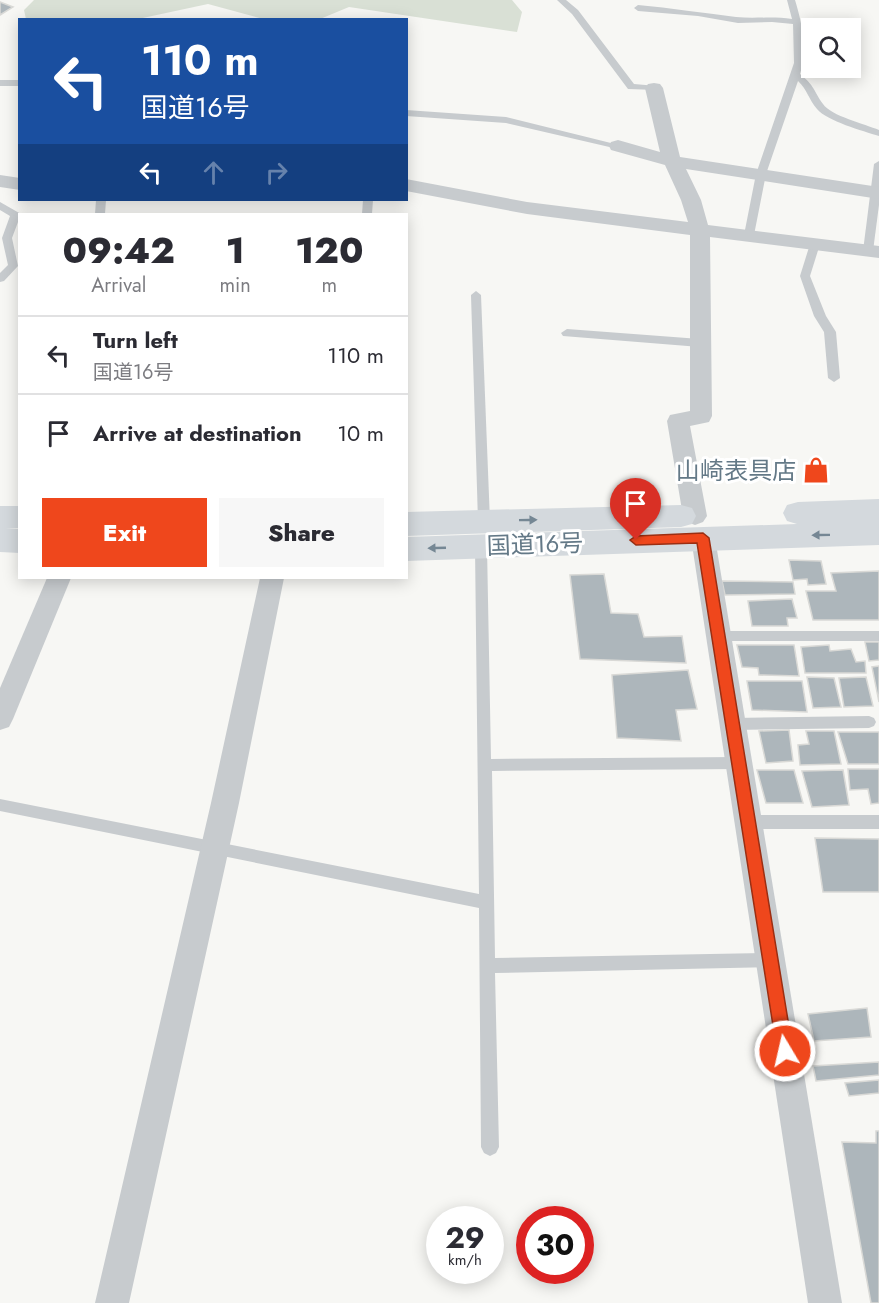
<!DOCTYPE html>
<html lang="en">
<head>
<meta charset="utf-8">
<style>
	body { margin:0; font-family:Jost,"Noto Sans JP",sans-serif; background:#f7f7f7; color:#2b2b33; height:100vh; display:flex; flex-direction:column; font-size:22px; white-space:nowrap }
	* { box-sizing:border-box; margin:0 }
	p { font-size:20px; color:#7c7c81 }
	.icon { flex:none; width:33px; height:33px; fill:none; stroke:currentColor; stroke-width:2; stroke-linecap:round; stroke-linejoin:round }
	.map { position:relative; flex:1; overflow:hidden }
	.drawer { position:absolute; left:18px; top:213px; width:390px; height:366px; display:flex; flex-direction:column; background:#fff; border-radius:0px; box-shadow:0 3px 15px #0003 }
	.drawer>* { flex:none }
	.banner { position:absolute; left:18px; top:18px; width:390px; height:183px; border-radius:0px; box-shadow:0 3px 15px #0003; background:#1a4fa0; color:#fff; overflow:hidden }
	.fabs { position:absolute; left:801px; top:18px; display:grid; gap:12px }
	.fabs a { display:grid; place-items:center; width:60px; height:60px; border-radius:0px; background:#fff; box-shadow:0 3px 15px #0003; font-size:30px }
	.speed { position:absolute; left:426px; top:1206px; display:flex; gap:12px; font-size:30px; font-weight:700; text-align:center }
	.speed>* { display:grid; place-content:center; width:78px; height:78px; border-radius:50%; background:#fff; box-shadow:0 3px 15px #0003; line-height:1 }
	.speed small { font-size:15px; font-weight:400 }
	.speed .limit { border:9px solid #d22; background:#fff; color:#111 }
	.pin { position:absolute; display:grid; place-items:center; width:51px; height:51px; color:#fff; margin:-62px -26px; border-radius:50% 50% 50% 0; rotate:-45deg; box-shadow:0 0 6px #0007 }
	.pin .icon { rotate:45deg }
	.me { position:absolute; width:66px; margin:-33px; rotate:351deg; stroke-linejoin:round; filter:drop-shadow(0 0 4px #0008) }
	.turn { display:flex; align-items:center; gap:21px; height:126px; padding:0 24px; font-size:27px }
	.turn .icon { width:78px; height:78px; stroke-width:2.5 }
	.turn b { display:block; font-size:42px; line-height:51px }
	.lanes { display:flex; align-items:center; height:57px; padding:0 24px; background:#0003; justify-content:center; gap:30px; direction:ltr }
	.lanes .off { opacity:.35 }
	.eta { display:flex; justify-content:space-evenly; align-items:center; height:102px; text-align:center }
	.eta b { font-size:36px; font-weight:800; line-height:42px }
	.button { display:flex; gap:12px; margin-top:auto; padding:12px 24px }
	.button a { flex:1; height:69px; border-radius:0px; background:#ef471c; color:#fff; font-size:24px; font-weight:800; line-height:69px; text-align:center }
	.button a+a { background:#f7f7f7; color:#2b2b33 }
	ul { padding:0; list-style:none }
	li { display:flex; align-items:center; gap:18px; height:78px; padding:0 24px; border-top:2px solid #e1e1e2 }
	li div { flex:1 }
	li b { display:block; font-size:22px }
	li em { font-style:normal }
	.map>svg:first-child { display:block }
	.green { fill:#d9e0d5 }
	.building { fill:#adb6bb; stroke:#d9d9d6; stroke-width:1.5 }
	.lines { fill:none; stroke-linecap:round; stroke-linejoin:round }
	.service { fill:#c7cbce; fill-rule:evenodd }
	.minor { fill:#c7cbce; fill-rule:evenodd }
	.trunk { fill:#d4d9dd; fill-rule:evenodd }
	.oneway { fill:#758794 }
	.route { fill:#ef471c; stroke:#9b2e12; stroke-width:1.5 }
	.labels { text-anchor:middle; dominant-baseline:central; stroke-width:6; stroke-linejoin:round; paint-order:stroke }
	.poi-label { font-size:24px; fill:#647987; stroke:#fff; text-anchor:end }
	.street-label { font-size:24px; fill:#647987; stroke:#fff }
</style>
</head>
<body>
<div class="map">
<svg width="879" height="1303" viewBox="0 0 879 1303">
	<rect width="100%" height="100%" fill="#f7f7f4"/>
	<path class="green" d="M34,0H512L522,12L517,32L349,7L320,19H263L208,4L138,19H26L24,10Z"/>
	<g class="building">
		<path d="M0,2L13,7L0,15Z"/>
		<path d="M789,560L821,561L826,584L808,585L807,579L793,580Z"/>
		<path d="M879,571V620H813L806,591H836L831,573Z"/>
		<path d="M604,574L611,613L638,614L644,637L682,636L686,663L580,659L570,575Z"/>
		<path d="M722,581L793,582L795,594L725,595Z"/>
		<path d="M792,599L797,618H787L788,626H752L748,601Z"/>
		<path d="M865,642H879V660L869,661Z"/>
		<path d="M737,645H794L799,676L759,675L758,668L742,667Z"/>
		<path d="M829,645L830,651L851,649L856,662L865,661L866,673H805L801,647Z"/>
		<path d="M879,666V702L872,667Z"/>
		<path d="M688,670L697,709L676,710L681,741L617,738L612,675Z"/>
		<path d="M807,677L834,678L841,707L813,708Z"/>
		<path d="M866,677L873,706L844,707L839,678Z"/>
		<path d="M747,681H802L807,712L752,710Z"/>
		<path d="M789,730L793,761L766,763L759,731Z"/>
		<path d="M806,731H834L841,764L800,765L798,745L809,744Z"/>
		<path d="M838,732H879V764H848Z"/>
		<path d="M848,769H879V803L871,804L868,789L850,790Z"/>
		<path d="M757,770H794L803,803H766Z"/>
		<path d="M843,770L849,805L812,807L802,771Z"/>
		<path d="M815,838L879,839V892H823Z"/>
		<path d="M867,1008L871,1037L814,1041L808,1014Z"/>
		<path d="M879,1062V1075L816,1081L813,1066Z"/>
		<path d="M879,1080V1093L849,1096L845,1083Z"/>
		<path d="M876,1131H879V1303H871L842,1142L876,1143Z"/>
	</g>
	<g class="lines">
		<g class="service">
			<path d="M557,0H566L578,10L634,84L657,86V90L628,89L572,14Z"/>
			<path d="M787,0H795C802,23 808,51 800,74C815,86 813,90 823,104C831,116 865,124 879,130V136C863,131 827,121 817,109C809,100 807,89 798,81L766,174L754,235L749,238L744,235L756,174L794,63L793,24L772,22L738,23L698,16L638,11L634,8L638,5C671,8 703,13 736,17C754,19 773,16 792,19Z"/>
			<rect x="0" y="80" width="20" height="6"/>
			<path d="M406,110L506,117L623,146L618,149L506,123L406,116Z"/>
			<path d="M879,161V205L873,251L868,254L863,251L874,164Z"/>
			<path d="M96,200H106L105,214H95Z"/>
			<path d="M363,200H373L372,214H362Z"/>
			<path d="M0,202L21,214L12,238L18,266L4,281L0,282V273L8,265L2,238L10,216L0,210Z"/>
			<path d="M815,241L820,244L810,276L826,316L836,332L840,378L834,382L828,378L824,332L814,316L800,276L810,244Z"/>
			<path d="M476,291L481,295L490,521L484,526L478,521L471,295Z"/>
			<path d="M567,329L700,339L706,343L700,347L563,336L561,333Z"/>
			<path d="M481,542L487,547L491,759L739,757L744,759L746,763L744,767L739,769L492,771L495,958L770,953L776,955L778,960L776,965L770,967L495,973L499,1147L496,1153L490,1156L484,1153L481,1147L479,908L0,811V799L479,894L475,547Z"/>
			<path d="M719,631H879V641H719L714,640L712,636L714,632Z"/>
			<path d="M869,716L874,718L876,722L874,726L869,728L733,730L728,728L726,724L728,720L733,718Z"/>
			<path d="M749,815H879V829H749L744,827L742,822L744,817Z"/>
		</g>
		<g class="minor">
			<path d="M654,83L660,84L663,88L680,157L879,187V199L686,169L701,200L708,225L879,246V258L710,237L712,416L709,422L690,426L707,516L703,522L695,525L687,522L683,516L667,421L670,415L690,411V235L527,214L406,191V179L527,202L688,222L681,200L665,165L611,150L609,146L611,142L618,140L660,152L645,88L648,84Z"/>
			<path d="M0,175L20,178V190L0,187Z"/>
			<path d="M703,529L711,532L715,538L842,1303H808L691,538L695,532Z"/>
			<path d="M47,578H71L13,719L9,727L0,730V688Z"/>
			<path d="M260,578H284L239,803L129,1303H95L211,803Z"/>
		</g>
		<g class="trunk">
			<path d="M879,499V545L406,561V537L797,524L787,521L783,513L787,505L798,502Z"/>
			<path d="M681,505L692,508L696,516L692,524L681,527L406,536V512Z"/>
			<path d="M0,506H20V528H6L20,529V553L0,552Z"/>
		</g>
	</g>
	<defs><path id="oneway-solid" d="M-6-.8H1V-3.2L6.5 0L1 3.2V.8H-6Z" transform="scale(1.5)"/></defs>
	<g class="oneway">
		<use href="#oneway-solid" transform="translate(528 520) rotate(-1)"/>
		<use href="#oneway-solid" transform="translate(821 535) rotate(179)"/>
		<use href="#oneway-solid" transform="translate(437 548) rotate(178)"/>
	</g>
	<path class="route" d="M703,533L709,538L793,1051L791,1057L785,1060L779,1057L777,1051L697,543L636,545L630,540L636,536Z"/>
	<defs>
		<g id="shop-bare" transform="scale(2.07)"><path d="M-5-2.5h2.3a2.7 3.5 0 0 1 5.4 0H5L5.5 6h-11ZM-1.5-2.5h3a1.5 2.3 0 0 0-3 0Z" fill="#ef471c" stroke="#fff" stroke-width="2.5" paint-order="stroke"/></g>
	</defs>
	<g fill-rule="evenodd">
		<use href="#shop-bare" x="816" y="470"/>
	</g>
	<g class="labels">
		<g class="poi-label">
			<text x="796" y="470">山崎表具店</text>
		</g>
		<g class="street-label">
			<text transform="translate(535 544) rotate(-2)">国道16号</text>
		</g>
	</g>
</svg>
<div class="fabs">
<a><svg class="icon" aria-label="search" viewBox="0 0 24 24"><circle cx="10" cy="10" r="6"/><path d="M15 15l6 6"/></svg></a>
</div>
<div class="speed"><div>29<small>km/h</small></div><div class="limit">30</div></div>
<div class="pin" style="left:636px;top:540px;background:#d93025"><svg class="icon" aria-label="arrive" viewBox="0 0 24 24"><path d="M6 21V4h12l-3 4 3 4H6"/></svg></div>
<svg class="me" style="left:785px;top:1051px" viewBox="-20 -20 40 40"><circle r="17" fill="#ef471c" stroke="#fff" stroke-width="3"/><path d="M0-11L8 9 0 5-8 9z" fill="#fff"/></svg>
<div class="banner">
<div class="turn"><svg class="icon" aria-label="left" viewBox="0 0 24 24"><path d="M17 20v-9H6M10 6l-5 5 5 5"/></svg><div><b>110 m</b>国道16号</div></div>
<div class="lanes"><svg class="icon" aria-label="left" viewBox="0 0 24 24"><path d="M17 20v-9H6M10 6l-5 5 5 5"/></svg><svg class="icon off" aria-label="ahead" viewBox="0 0 24 24"><path d="M12 20V5M6 11l6-6 6 6"/></svg><svg class="icon off" aria-label="right" viewBox="0 0 24 24"><path d="M7 20v-9h11M14 6l5 5-5 5"/></svg></div>
</div>
<section class="drawer">
<div class="eta">
<div><b>09:42</b><p>Arrival</p></div>
<div><b>1</b><p>min</p></div>
<div><b>120</b><p>m</p></div>
</div>
<ul>
<li><svg class="icon" aria-label="left" viewBox="0 0 24 24"><path d="M17 20v-9H6M10 6l-5 5 5 5"/></svg><div><b>Turn left</b><p>国道16号</p></div><em>110 m</em></li>
<li><svg class="icon" aria-label="arrive" viewBox="0 0 24 24"><path d="M6 21V4h12l-3 4 3 4H6"/></svg><div><b>Arrive at destination</b></div><em>10 m</em></li>
</ul>
<div class="button"><a>Exit</a><a>Share</a></div>
</section>
</div>
</body>
</html>
